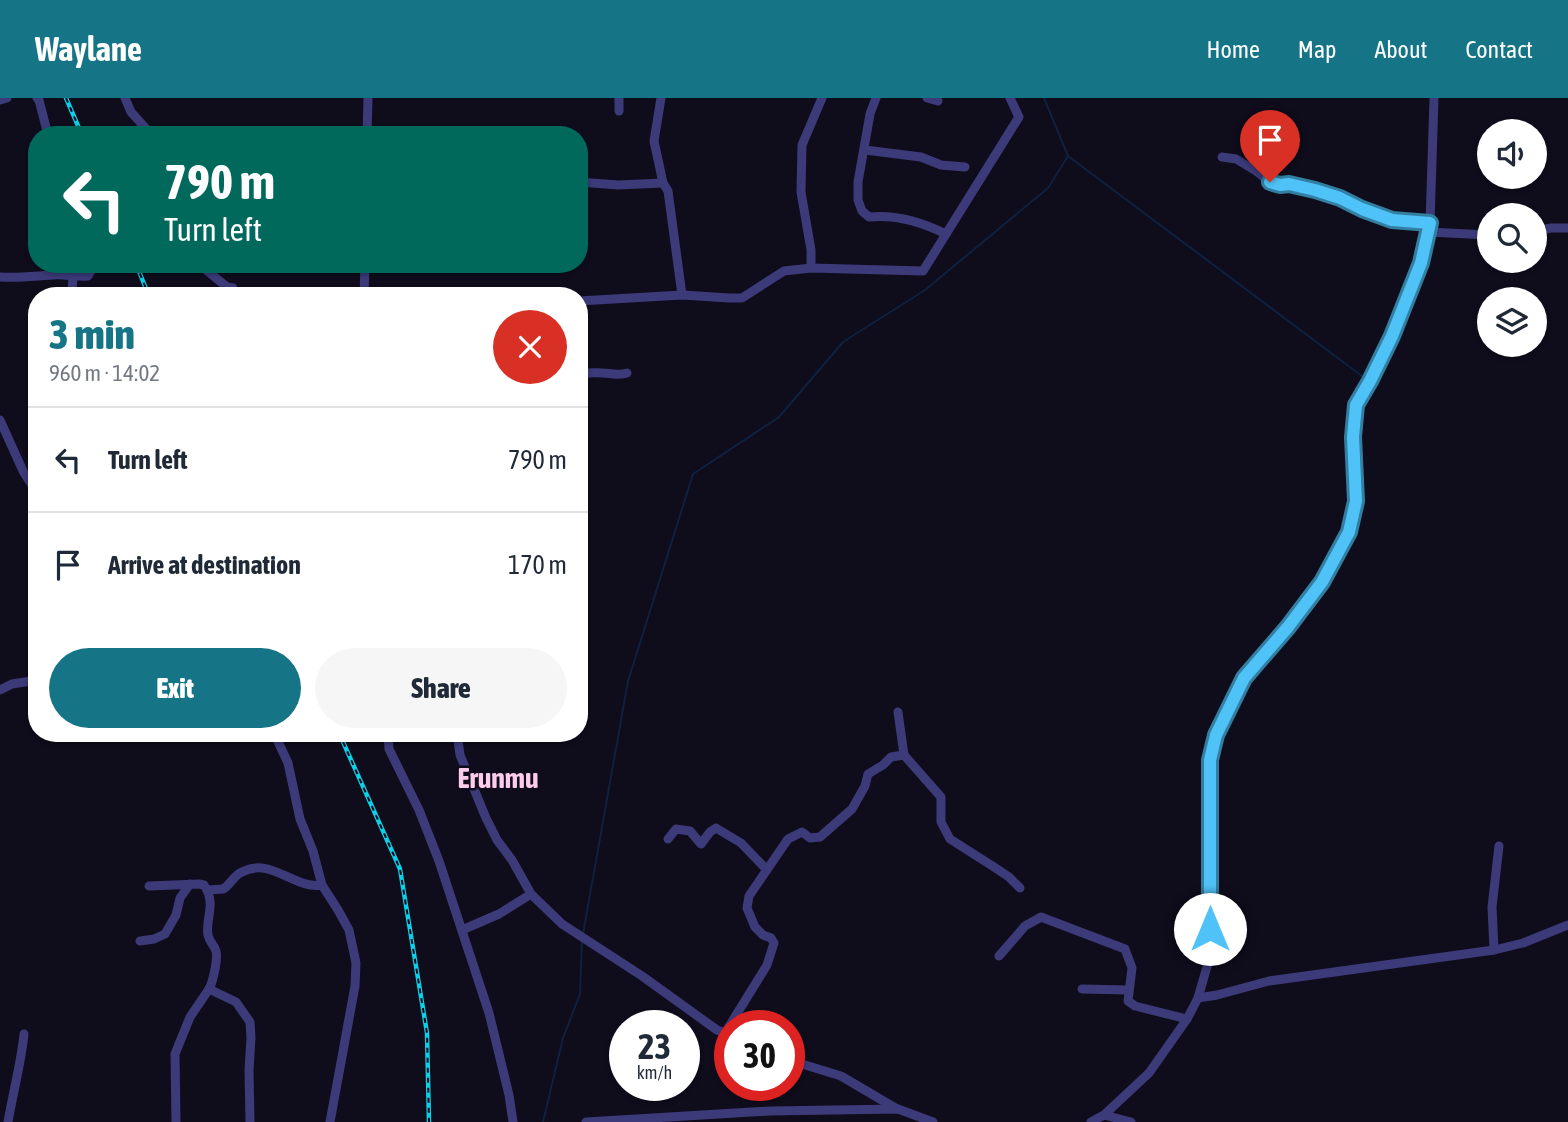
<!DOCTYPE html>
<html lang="en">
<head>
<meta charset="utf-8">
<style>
	body { margin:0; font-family:"Asap Condensed",sans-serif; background:#f6f6f7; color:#1f2937; height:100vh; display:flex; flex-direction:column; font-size:26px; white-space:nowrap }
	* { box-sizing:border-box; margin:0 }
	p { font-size:23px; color:#747a83 }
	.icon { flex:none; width:38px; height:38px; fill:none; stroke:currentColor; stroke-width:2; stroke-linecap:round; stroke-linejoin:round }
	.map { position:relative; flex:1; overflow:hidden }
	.drawer { position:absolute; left:28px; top:189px; width:560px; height:455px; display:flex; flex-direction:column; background:#fff; border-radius:28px; box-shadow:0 2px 5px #0004 }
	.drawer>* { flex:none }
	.top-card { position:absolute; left:28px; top:28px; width:560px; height:147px; border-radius:28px; box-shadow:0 2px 5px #0004; background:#00695c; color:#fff; overflow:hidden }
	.fabs { position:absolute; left:1477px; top:21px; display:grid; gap:14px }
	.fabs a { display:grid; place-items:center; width:70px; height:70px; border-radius:50%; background:#fff; box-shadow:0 2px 5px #0004; font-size:35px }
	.speed { position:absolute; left:609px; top:912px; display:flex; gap:14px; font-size:35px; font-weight:700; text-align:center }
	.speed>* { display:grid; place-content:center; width:91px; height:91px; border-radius:50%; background:#fff; box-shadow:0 2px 5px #0004; line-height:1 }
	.speed small { font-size:18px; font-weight:400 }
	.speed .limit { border:10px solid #d22; background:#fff; color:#111 }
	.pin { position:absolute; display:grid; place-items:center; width:60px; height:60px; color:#fff; margin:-72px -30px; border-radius:50% 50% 50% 0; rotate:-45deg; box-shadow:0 0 7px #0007 }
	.pin .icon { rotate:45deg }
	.me { position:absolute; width:77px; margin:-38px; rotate:0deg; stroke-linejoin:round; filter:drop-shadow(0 0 5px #0008) }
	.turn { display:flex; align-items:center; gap:24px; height:147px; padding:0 21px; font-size:32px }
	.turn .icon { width:91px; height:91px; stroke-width:2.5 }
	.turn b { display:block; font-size:49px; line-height:60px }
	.round { display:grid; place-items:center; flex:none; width:74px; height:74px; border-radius:37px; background:#f6f6f7 }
	.overview { display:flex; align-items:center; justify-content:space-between; height:119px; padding:0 21px }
	h1 { font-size:42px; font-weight:800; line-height:52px; color:#167487 }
	.action { display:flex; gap:14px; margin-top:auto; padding:14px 21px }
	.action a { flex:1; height:80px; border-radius:42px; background:#167487; color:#fff; font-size:28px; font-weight:800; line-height:80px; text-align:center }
	.action a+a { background:#f6f6f7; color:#1f2937 }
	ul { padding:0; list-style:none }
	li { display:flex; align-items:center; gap:21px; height:105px; padding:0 21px; border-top:2px solid #e0e1e3 }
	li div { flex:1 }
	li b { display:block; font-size:26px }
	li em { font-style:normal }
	header { display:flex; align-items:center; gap:42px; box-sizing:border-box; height:98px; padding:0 35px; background:#167487; color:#fff }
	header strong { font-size:33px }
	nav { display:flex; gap:38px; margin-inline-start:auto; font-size:24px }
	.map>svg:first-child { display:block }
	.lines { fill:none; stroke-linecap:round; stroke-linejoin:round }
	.stream { stroke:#0e213f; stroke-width:2 }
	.minor { stroke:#3c3a79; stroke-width:9 }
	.rail-casing { stroke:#0bd0e8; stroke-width:4.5 }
	.rail { stroke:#0f0c1c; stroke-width:2; stroke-dasharray:5; stroke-linecap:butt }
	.route-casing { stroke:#337fa1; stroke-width:18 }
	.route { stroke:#4fc3f7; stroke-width:12 }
	.labels { text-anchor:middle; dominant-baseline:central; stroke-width:5; stroke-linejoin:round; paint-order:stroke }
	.quarter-label { font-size:28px; font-weight:bold; fill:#fdcceb; stroke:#0f0c1c }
</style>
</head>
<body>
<header>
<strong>Waylane</strong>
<nav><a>Home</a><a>Map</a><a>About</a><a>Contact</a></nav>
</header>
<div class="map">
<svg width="1568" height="1024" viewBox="0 0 1568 1024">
	<rect width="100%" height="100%" fill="#0f0c1c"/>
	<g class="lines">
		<g class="stream">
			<path d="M1044,0L1068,58L1366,281"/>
			<path d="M583,836L628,583L693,376L779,319L843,244L925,192L1048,90L1068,58"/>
			<path d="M543,1024L563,940L580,896L582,842"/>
		</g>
		<g class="minor">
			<path d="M37,0L39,2L48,37"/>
			<path d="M125,0L131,14L149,34V37"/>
			<path d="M619,0V13"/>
			<path d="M661,0L654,43L663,85L668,93L682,197"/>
			<path d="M876,0L870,16L858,84V102L862,113L869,119C896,116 922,124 946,136"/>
			<path d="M927,0L938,3"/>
			<path d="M0,2L7,0"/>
			<path d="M367,37L368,0"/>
			<path d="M865,52L921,59L941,67L965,69"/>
			<path d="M1222,59L1236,61L1256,73L1270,84L1280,87L1289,86L1315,92L1340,100L1362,111L1392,122L1430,125"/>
			<path d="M579,84L618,87L663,85"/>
			<path d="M1535,133L1551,130H1568"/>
			<path d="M1428,134L1489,137"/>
			<path d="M199,166L227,189L233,190"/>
			<path d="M811,170V152L801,94L802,47L822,0"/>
			<path d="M0,179C18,180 35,178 53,177C64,176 76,179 88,178L91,173V166"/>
			<path d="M69,198L72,193L73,179"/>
			<path d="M364,198L365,166"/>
			<path d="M579,203L682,197L729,200H742L784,173L811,170L923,173L1019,19L1010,0"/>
			<path d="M579,274C588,276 595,274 603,275C612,275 618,278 627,275"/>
			<path d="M0,322L23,373L37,395"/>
			<path d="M0,592L12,586L37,582"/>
			<path d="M898,614L904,657"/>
			<path d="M274,635L288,665L300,721L313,753L322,787L338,812L349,832L356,865L355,888L330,1024"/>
			<path d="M388,635L389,651L419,712L439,763L489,915L509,997L513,1024"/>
			<path d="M457,635L460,657L486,720L497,742L512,762L531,796L562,826L642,878L717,932L728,936"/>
			<path d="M668,741L676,731L690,733L701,746L710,734L716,730L741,745L766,771"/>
			<path d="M149,788L199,786L204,787C217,806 205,820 208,837C209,843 214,847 216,853C218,861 213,884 209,891L236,904L250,924L251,940L249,972L250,1024"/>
			<path d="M208,792L223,791C230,787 233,779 240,775C270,757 294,792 322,787"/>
			<path d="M462,832L499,816L531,796"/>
			<path d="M140,843L154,841L165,836L176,817L180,800L190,786"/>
			<path d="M1494,852L1492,809L1499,748"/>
			<path d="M999,858L1025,828L1041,819L1125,851L1132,870L1128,903L1135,908L1187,921"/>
			<path d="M1082,891L1129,892"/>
			<path d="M1198,900L1208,865L1210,831V662L1216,637L1244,580L1288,529L1322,484L1349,434L1356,403L1353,339L1356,307L1370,283L1392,238L1421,165L1430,125L1434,0"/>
			<path d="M725,935L767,867L774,845L771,840L763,837L755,829L747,810L749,798L788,741L802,734L810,740L820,739L852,711L865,688L868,676L883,667L891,659L904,657L941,699V724L950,741L994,769L1009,779L1020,790"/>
			<path d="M789,962L841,978L897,1011"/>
			<path d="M1104,1017L1131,1024"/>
			<path d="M8,1024C13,994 21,966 24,936"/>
			<path d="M176,1024L175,956L190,919L209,891"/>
			<path d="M586,1024L770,1013L898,1011L933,1024"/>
			<path d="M1091,1024L1104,1017L1149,975L1187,921L1198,900L1217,897L1269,883L1494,852L1523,845L1568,827"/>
		</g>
		<g class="rail-casing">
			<g id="rail">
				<path d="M66,0L82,37"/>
				<path d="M136,166L149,198"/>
				<path d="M339,635L400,771L427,935L429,1024"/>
			</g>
		</g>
		<use href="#rail" class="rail"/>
	</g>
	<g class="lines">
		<g class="route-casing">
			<path id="route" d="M1210,831V662L1216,637L1244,580L1288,529L1322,484L1349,434L1356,403L1353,339L1356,307L1370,283L1392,238L1421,165L1430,125L1392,122L1362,111L1340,100L1315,92L1289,86L1280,87L1270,84"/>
		</g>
		<use href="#route" class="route"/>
	</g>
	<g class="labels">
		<g class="quarter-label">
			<text x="498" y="680">Erunmu</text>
		</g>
	</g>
</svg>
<div class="fabs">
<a><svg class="icon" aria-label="sound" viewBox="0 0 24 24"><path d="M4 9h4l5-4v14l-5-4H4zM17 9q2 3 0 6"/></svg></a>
<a><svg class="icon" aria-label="search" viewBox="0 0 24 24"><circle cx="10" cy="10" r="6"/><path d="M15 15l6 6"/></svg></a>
<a><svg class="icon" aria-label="layers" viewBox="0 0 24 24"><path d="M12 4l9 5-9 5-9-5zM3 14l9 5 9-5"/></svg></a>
</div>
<div class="speed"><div>23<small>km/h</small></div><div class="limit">30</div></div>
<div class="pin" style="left:1270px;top:84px;background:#d93025"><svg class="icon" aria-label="arrive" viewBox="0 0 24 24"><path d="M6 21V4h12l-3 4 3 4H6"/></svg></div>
<svg class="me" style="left:1210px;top:831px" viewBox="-20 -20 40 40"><circle r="19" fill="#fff"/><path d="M0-13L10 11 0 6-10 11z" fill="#4fc3f7"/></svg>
<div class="top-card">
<div class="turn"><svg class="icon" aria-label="left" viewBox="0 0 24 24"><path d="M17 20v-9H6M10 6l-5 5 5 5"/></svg><div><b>790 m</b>Turn left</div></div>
</div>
<section class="drawer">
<div class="overview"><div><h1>3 min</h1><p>960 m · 14:02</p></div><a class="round" style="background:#d93025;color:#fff"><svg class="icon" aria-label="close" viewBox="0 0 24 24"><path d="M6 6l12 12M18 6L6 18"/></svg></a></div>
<ul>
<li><svg class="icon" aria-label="left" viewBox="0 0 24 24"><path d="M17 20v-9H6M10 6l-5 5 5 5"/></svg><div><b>Turn left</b></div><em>790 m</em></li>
<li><svg class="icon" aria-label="arrive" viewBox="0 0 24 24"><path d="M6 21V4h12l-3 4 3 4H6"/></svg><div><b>Arrive at destination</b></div><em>170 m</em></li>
</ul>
<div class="action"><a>Exit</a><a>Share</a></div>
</section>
</div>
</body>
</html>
